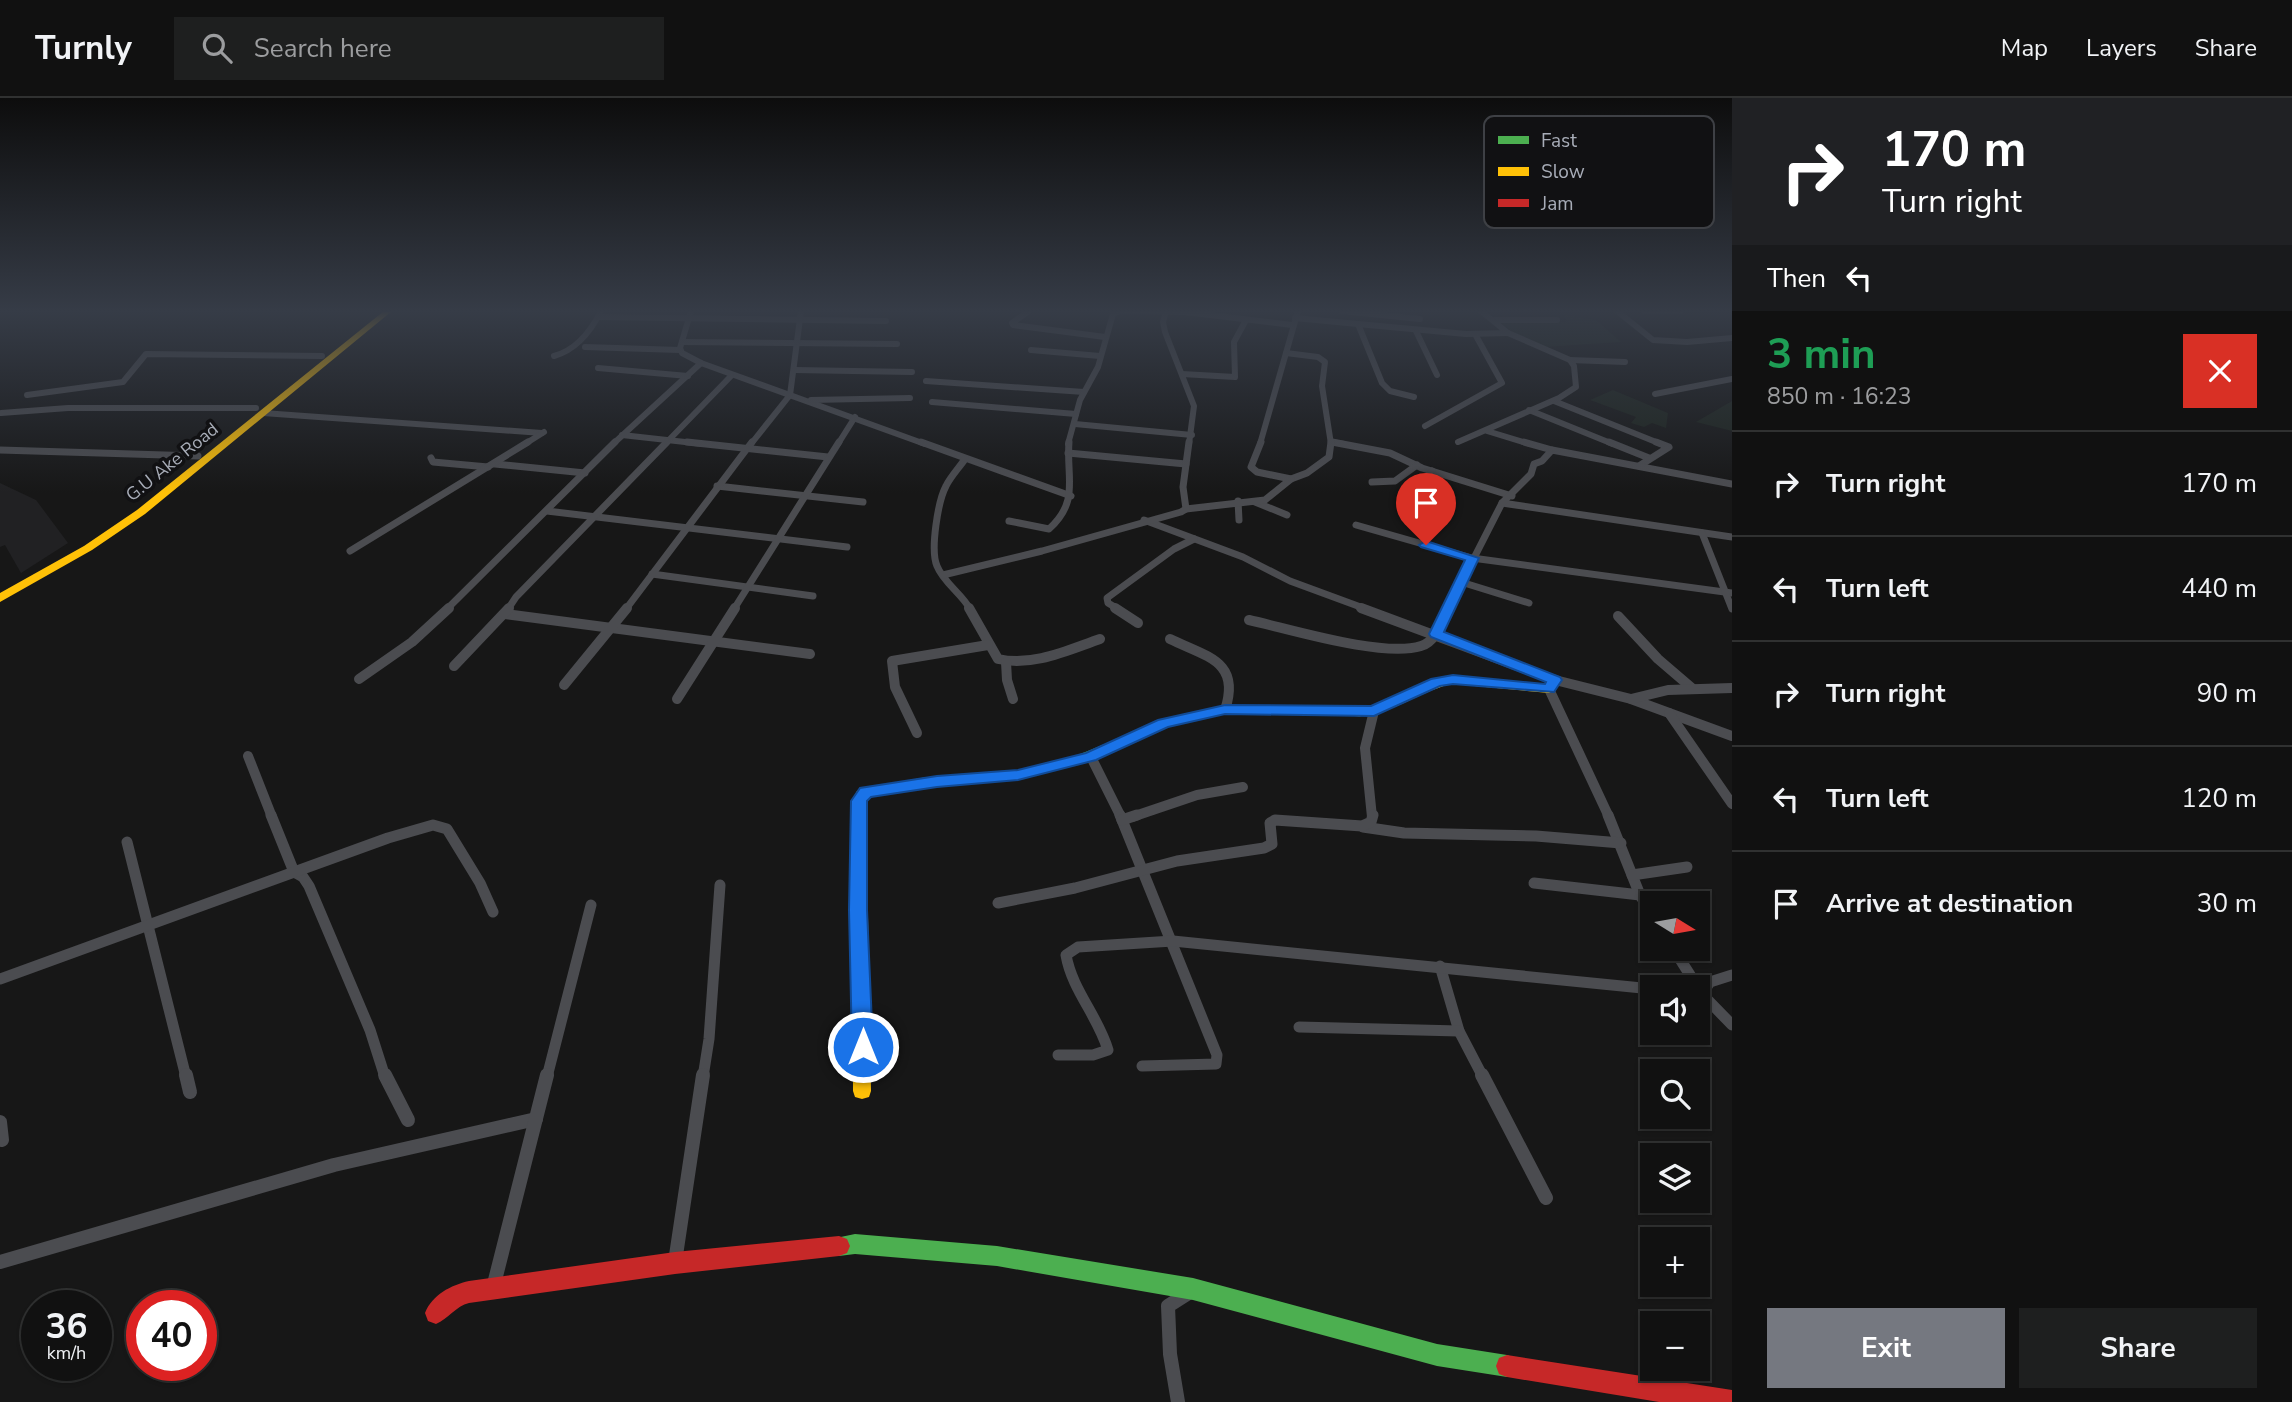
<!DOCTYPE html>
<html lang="en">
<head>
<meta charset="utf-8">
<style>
	body { margin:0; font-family:"Nunito Sans",sans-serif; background:#1e1f1f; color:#f1f3f6; height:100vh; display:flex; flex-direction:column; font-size:26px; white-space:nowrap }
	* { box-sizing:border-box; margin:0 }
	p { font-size:23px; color:#9c9d9f }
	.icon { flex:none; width:38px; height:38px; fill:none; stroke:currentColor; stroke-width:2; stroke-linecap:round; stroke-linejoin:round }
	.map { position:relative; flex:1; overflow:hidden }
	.details { display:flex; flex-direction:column; background:#111; width:560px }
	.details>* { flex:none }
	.guide { background:#202124; color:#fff; overflow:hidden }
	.needle { width:46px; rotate:101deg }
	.tools { position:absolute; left:1640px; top:793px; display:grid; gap:14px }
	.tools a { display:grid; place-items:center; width:70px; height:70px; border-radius:0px; background:#111; box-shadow:0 2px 5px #0004,0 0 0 2px #303131; font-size:35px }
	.speed { position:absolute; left:21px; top:1192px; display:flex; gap:14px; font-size:35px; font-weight:700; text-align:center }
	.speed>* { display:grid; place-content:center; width:91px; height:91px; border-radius:50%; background:#111; box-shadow:0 2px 5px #0004,0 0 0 2px #303131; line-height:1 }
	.speed small { font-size:18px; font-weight:400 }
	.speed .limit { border:10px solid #d22; background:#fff; color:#111 }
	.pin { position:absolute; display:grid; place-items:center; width:60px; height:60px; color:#fff; margin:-72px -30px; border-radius:50% 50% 50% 0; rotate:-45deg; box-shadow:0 0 7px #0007 }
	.pin .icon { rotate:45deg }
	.me { position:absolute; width:77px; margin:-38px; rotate:0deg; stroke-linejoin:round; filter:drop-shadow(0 0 5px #0008) }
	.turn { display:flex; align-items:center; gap:24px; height:147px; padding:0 35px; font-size:32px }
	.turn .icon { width:91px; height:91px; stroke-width:2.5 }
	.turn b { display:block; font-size:49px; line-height:60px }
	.then { display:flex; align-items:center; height:66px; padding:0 35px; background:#0003; gap:14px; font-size:26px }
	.round { display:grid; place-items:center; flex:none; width:74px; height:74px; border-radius:0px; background:#1e1f1f }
	.summary { display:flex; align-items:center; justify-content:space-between; height:119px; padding:0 35px }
	h1 { font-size:42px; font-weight:700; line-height:52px; color:#1e9e55 }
	.cta { display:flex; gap:14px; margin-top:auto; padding:14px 35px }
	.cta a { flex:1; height:80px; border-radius:0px; background:#757880; color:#fff; font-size:28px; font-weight:700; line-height:80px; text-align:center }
	.cta a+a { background:#1e1f1f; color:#f1f3f6 }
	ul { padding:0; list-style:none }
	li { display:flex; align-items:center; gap:21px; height:105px; padding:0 35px; border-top:2px solid #303131 }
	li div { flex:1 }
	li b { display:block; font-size:26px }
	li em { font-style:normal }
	header { display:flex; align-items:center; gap:42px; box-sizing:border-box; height:98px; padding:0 35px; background:#111; border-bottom:2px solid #303131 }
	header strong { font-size:33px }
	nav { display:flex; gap:38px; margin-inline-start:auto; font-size:24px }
	.search { width:490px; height:63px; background:#1e1f1f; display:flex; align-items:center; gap:18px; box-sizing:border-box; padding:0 24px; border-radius:0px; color:#9c9d9f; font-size:26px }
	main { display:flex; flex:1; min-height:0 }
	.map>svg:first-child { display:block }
	.built { fill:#212123 }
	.green { fill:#1d241e }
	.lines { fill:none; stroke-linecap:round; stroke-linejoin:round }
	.street-far4 { stroke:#4b4c50; stroke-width:6 }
	.street-far3 { stroke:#4b4c50; stroke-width:7 }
	.street-far2 { stroke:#4b4c50; stroke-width:10 }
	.street-far1 { stroke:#4b4c50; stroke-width:11 }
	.street { stroke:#4b4c50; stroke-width:14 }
	.fast { fill:#4caf50; fill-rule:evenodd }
	.slow { fill:#ffc107; fill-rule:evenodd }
	.jam { fill:#c62828; fill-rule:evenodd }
	.route { fill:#1a73e8; stroke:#114b97; stroke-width:2 }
	.labels { text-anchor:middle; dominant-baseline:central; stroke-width:7; stroke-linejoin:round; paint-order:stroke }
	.far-street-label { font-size:18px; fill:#a8adb8; stroke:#111113 }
	.key { fill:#111113; stroke:#3e4045; stroke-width:2 }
	.key-label { font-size:19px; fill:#a8adb8 }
</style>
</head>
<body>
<header>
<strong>Turnly</strong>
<div class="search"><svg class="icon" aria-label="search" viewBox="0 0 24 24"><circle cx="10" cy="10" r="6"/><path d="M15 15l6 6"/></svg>Search here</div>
<nav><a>Map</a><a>Layers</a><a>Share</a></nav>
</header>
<main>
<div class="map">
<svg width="1732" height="1304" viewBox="0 0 1732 1304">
	<rect width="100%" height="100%" fill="#171717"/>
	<path class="built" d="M0,385L36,402L68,445L21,475L5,447L0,449Z"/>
	<g class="green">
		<path d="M1564,217L1596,222L1621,244L1544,249L1520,239L1499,224H1566Z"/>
		<path d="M1613,292L1668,315L1666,330L1652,325L1644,329L1631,325L1636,319L1590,302Z"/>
		<path d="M1732,303V333L1696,324Z"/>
	</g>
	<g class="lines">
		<g class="street-far4">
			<path d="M691,213L680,250L682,255L701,265L925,346"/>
			<path d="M1029,213L1012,225L1013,227L1105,239"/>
			<path d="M1166,213L1163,224L1165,234L1194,308L1189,346"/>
			<path d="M1342,213L1420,221"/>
			<path d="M1617,213L1653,242L1687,244L1732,240"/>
			<path d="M1645,213H1681"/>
			<path d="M598,219L886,223"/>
			<path d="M1295,220L1358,226"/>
			<path d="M1494,222H1557"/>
			<path d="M1416,233L1437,277"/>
			<path d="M682,244L897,246"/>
			<path d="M585,249L680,252"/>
			<path d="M1031,252L1100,258"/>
			<path d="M1286,255L1318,259L1325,264L1322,288L1331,346"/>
			<path d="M554,258C576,252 591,233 601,213"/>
			<path d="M1570,262L1625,264"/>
			<path d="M598,270L688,278"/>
			<path d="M795,272L912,274"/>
			<path d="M1182,276L1235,279L1234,244L1246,222"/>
			<path d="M926,283L1084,294"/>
			<path d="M1655,296L1732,281"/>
			<path d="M27,297L123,284L146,256L322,258"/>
			<path d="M1414,299L1390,293L1382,285L1358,226L1466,236L1508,235"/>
			<path d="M811,302L910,300"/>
			<path d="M1554,303L1661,346"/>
			<path d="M932,304L1076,316"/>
			<path d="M1529,312L1613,346"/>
			<path d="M1,315L68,310H256"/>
			<path d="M263,315L542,335"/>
			<path d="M1075,326L1192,337"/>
			<path d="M1425,328L1502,285L1475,236"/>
			<path d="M1487,333L1530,346"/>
			<path d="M622,337L703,346"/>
			<path d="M1332,344L1344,346"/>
			<path d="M1458,344L1559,300L1576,289L1574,268L1570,262L1508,235L1481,213"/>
			<path d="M525,346L544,334"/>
			<path d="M613,346L701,265"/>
			<path d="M665,346L731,278"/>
			<path d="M751,346L790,297L801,213"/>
			<path d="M838,346L855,319"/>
			<path d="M1068,346L1080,302L1098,269L1113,216L1119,213L1185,214L1292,227"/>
			<path d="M1260,346L1298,213"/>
		</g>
		<g class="street-far3">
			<path d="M687,344L828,359"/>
			<path d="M921,344L1071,398"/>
			<path d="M1332,344L1390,355L1422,370L1512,398"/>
			<path d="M1524,344L1552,352"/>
			<path d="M1609,344L1649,360"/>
			<path d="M0,352L198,358"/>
			<path d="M1068,355L1186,366"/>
			<path d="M431,360L433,364L488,369"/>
			<path d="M965,361C959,370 951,378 946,388C938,403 930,452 937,468C943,484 962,496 970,511"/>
			<path d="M495,366L585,375"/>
			<path d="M1639,368L1669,349L1656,344"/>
			<path d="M1291,381L1307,375L1329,359L1331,344"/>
			<path d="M1372,384L1395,383L1417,367"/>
			<path d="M717,388L863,404"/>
			<path d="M1417,395L1432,373"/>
			<path d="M1238,403L1239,422"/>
			<path d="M1255,404L1287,417"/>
			<path d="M1502,405L1732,439"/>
			<path d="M1186,411L1265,402L1291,381L1257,374L1251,369L1261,344"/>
			<path d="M547,413L847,449"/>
			<path d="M1144,422L1243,459L1290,483L1366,511"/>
			<path d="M1009,423L1049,431C1080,403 1066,380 1069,344"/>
			<path d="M1356,427L1472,460L1732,495"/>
			<path d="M1702,435L1732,511"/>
			<path d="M350,453L528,344"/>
			<path d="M652,476L813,498"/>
			<path d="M943,477L1042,453L1181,414L1186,411L1183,389L1189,344"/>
			<path d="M1461,484L1529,505"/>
			<path d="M447,511L615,344"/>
			<path d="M508,511L516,499L667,344"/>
			<path d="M626,511L752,344"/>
			<path d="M734,511L839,344"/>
			<path d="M1118,511L1108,505L1107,500L1174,451L1194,441"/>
			<path d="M1448,511L1502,405L1531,376L1534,366L1542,363L1552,352L1732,386"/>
		</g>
		<g class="street-far2">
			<path d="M969,510L998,561C1033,569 1068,552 1100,541"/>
			<path d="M1115,510L1138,525"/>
			<path d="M1361,510L1555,582L1631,601L1732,638"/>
			<path d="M505,516L810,556"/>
			<path d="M1618,518L1658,561L1693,591"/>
			<path d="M1249,522C1290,531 1383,560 1421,548C1436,544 1443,522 1449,510"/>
			<path d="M1170,541C1207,559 1241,563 1225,612"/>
			<path d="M1006,564L1007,582L1013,601"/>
			<path d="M454,568L509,510"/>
			<path d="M359,581L412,544L449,510"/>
			<path d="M1554,583L1549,591L1609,719"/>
			<path d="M564,587L627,510"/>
			<path d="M677,601L735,510"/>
			<path d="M1631,601L1668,592L1732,590"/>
			<path d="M1669,615L1732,706"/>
			<path d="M917,635L895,589L892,563L988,547"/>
			<path d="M248,658L272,719"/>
			<path d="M1091,659L1121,719"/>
			<path d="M1132,719L1197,697L1243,689"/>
			<path d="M1372,719L1365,650L1374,613"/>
		</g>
		<g class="street-far1">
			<path d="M271,717L294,774L303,779L309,788L370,932L385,979"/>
			<path d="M1120,717L1217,957L1216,966L1142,968"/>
			<path d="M1608,717L1640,797L1652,816"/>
			<path d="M1122,722L1137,717"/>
			<path d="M1363,729L1404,735L1536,738L1621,745"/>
			<path d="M127,744L186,979"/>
			<path d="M1632,777L1687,769"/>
			<path d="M1534,785L1640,797"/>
			<path d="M998,805L1075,790L1177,763L1264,750L1272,746L1270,725L1275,722L1362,728L1371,724L1373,717"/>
			<path d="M1673,850L1702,896L1732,927"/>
			<path d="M1440,868L1459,933L1483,979"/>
			<path d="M0,881L388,740L433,727L447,731L480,785L493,814"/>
			<path d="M1698,895L1702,896L1710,884L1732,877"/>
			<path d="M1299,929L1459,933"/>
			<path d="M1058,957H1093L1108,952C1098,918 1072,892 1066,857L1078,849L1173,843L1652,891"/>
			<path d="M547,979L591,807"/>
			<path d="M703,979L709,941L720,787"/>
		</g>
		<g class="street">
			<path d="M186,977L190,994"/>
			<path d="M385,977L408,1022"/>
			<path d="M1482,977L1546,1100"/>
			<path d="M0,1024L2,1042"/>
			<path d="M0,1164L334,1067L536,1021"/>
			<path d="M675,1164L703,977"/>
			<path d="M493,1190L547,977"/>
			<path d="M1178,1304L1170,1256L1168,1208L1190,1194"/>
		</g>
		<g class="fast">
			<path d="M1225,608L1350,609L1357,613L1350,617L1225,616L1168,629L1096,662L1019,682L937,688L897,695L890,690C902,676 993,675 1016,673C1067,667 1110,642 1157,624C1178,616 1203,613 1225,608Z"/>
			<path d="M855,1136L997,1148L1193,1180L1437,1246L1507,1257L1515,1260L1518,1268L1515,1276L1507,1279L1437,1268L1193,1202L997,1168L855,1156L839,1158L831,1155L828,1148L831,1141Z"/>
		</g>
		<g class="slow">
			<path d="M384,213H392L145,416L92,452L0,504V495L84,448L137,412Z"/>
			<path d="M1453,578L1549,587L1556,591L1549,595L1453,586C1425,589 1367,633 1343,613C1352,605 1364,611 1375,607C1402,598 1424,582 1453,578Z"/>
			<path d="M897,685L904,690L902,693L868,700L866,703L871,993L869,999L862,1001L855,999L853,993L852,703L857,693Z"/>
		</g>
		<g class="jam">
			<path d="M839,1138L847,1141L850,1148L847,1155L839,1158L675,1176L469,1205C456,1208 448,1221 436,1226L428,1223L425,1215C432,1197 451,1187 469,1183L675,1154Z"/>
			<path d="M1507,1257L1732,1292V1304H1659L1507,1279L1499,1276L1496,1268L1499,1260Z"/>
		</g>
	</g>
	<linearGradient id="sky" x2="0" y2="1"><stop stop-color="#0d0d0d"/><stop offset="0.54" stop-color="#363c47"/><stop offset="1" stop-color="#363c47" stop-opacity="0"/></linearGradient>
	<rect width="1732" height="395" fill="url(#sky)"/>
	<path class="route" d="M1426,443L1479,460L1444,534L1560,579L1562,582L1554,594L1453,586L1440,588L1374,618L1225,616L1168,629L1096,662L1018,682L937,689L871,699L867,703V812L873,949L870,955L863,958L855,955L852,949L849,812L851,703L860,690L937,678L1018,672L1086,655L1158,622L1225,607L1371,608L1431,581L1453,577L1545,586L1546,584L1431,539L1429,536L1465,462L1421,449L1419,447Z"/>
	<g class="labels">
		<g class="far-street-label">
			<text transform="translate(172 364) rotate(-39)">G.U Ake Road</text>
		</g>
	</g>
	<rect x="1484" y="18" width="230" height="112" rx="10" class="key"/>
	<rect x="1498" y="38" width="31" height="8" fill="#4caf50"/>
	<rect x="1498" y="69" width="31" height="9" fill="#ffc107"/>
	<rect x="1498" y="101" width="31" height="8" fill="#c62828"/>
	<g class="key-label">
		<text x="1541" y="49">Fast</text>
		<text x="1541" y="80">Slow</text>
		<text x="1541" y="112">Jam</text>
	</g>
</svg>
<div class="tools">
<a><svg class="needle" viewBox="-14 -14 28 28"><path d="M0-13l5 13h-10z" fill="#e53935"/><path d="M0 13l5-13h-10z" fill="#9c9d9f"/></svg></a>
<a><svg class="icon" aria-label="sound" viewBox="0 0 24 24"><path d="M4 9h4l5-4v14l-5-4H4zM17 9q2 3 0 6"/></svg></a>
<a><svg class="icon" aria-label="search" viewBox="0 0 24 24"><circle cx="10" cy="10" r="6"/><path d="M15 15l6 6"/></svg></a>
<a><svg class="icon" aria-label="layers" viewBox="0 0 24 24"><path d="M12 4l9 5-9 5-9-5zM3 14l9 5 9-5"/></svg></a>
<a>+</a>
<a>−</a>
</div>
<div class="speed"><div>36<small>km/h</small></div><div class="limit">40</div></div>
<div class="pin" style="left:1426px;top:447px;background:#d93025"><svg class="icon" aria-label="arrive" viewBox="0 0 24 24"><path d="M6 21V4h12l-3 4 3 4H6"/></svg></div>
<svg class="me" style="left:863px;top:949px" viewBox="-20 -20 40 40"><circle r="17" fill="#1a73e8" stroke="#fff" stroke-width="3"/><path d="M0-11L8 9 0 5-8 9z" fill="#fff"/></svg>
</div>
<section class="details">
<div class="guide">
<div class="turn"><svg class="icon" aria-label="right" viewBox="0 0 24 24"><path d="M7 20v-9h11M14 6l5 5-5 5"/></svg><div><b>170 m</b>Turn right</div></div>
<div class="then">Then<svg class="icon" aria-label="left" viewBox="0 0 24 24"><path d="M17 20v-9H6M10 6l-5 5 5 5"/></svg></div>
</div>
<div class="summary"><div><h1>3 min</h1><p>850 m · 16:23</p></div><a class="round" style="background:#d93025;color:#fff"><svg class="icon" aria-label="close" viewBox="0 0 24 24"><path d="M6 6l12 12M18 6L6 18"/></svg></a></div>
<ul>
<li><svg class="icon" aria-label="right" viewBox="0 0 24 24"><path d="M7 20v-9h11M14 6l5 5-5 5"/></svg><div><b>Turn right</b></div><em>170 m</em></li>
<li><svg class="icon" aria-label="left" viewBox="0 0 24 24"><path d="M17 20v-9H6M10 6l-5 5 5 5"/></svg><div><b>Turn left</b></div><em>440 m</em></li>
<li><svg class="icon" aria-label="right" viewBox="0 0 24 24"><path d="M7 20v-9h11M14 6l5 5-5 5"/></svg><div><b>Turn right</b></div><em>90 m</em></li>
<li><svg class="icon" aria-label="left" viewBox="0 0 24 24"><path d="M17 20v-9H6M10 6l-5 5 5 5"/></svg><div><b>Turn left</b></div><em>120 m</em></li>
<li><svg class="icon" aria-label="arrive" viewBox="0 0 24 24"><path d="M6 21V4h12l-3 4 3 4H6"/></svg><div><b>Arrive at destination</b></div><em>30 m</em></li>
</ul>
<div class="cta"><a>Exit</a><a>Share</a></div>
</section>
</main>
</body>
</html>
